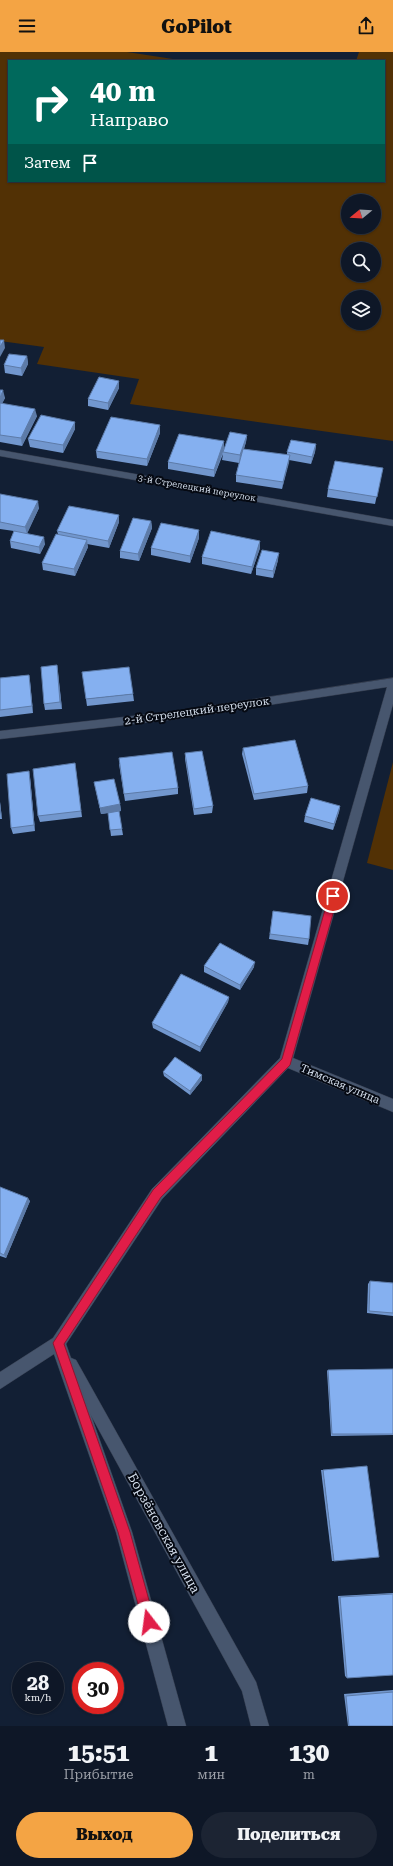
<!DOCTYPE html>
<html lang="ru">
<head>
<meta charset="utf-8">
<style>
	body { margin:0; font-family:"Roboto Serif",serif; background:#1c2433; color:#f1f3f6; height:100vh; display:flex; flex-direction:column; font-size:15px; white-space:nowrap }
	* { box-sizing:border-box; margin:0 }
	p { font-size:13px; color:#9b9fa7 }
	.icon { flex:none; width:22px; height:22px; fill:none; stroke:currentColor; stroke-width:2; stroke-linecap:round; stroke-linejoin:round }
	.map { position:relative; height:1674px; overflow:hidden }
	.drawer { display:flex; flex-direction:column; background:#0e1727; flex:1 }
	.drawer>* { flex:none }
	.banner { position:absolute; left:8px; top:8px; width:377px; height:122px; border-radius:0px; box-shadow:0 1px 3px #0004,0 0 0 1px #2e3644; background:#00695c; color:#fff; overflow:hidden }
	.needle { width:26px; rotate:252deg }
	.fabs { position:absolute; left:341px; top:142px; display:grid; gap:8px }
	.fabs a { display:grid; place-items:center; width:40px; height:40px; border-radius:50%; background:#0e1727; box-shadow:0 1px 3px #0004,0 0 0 1px #2e3644; font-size:20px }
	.speed { position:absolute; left:12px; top:1610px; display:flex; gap:8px; font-size:20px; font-weight:700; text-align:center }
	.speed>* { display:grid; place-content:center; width:52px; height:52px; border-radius:50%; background:#0e1727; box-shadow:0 1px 3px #0004,0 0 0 1px #2e3644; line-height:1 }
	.speed small { font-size:10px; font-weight:400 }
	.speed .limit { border:6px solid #d22; background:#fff; color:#111 }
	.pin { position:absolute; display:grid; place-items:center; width:34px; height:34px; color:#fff; margin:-17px; border:2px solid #fff; border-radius:50%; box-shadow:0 1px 4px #0007 }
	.me { position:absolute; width:44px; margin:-22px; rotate:345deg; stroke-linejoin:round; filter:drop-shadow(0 0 3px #0008) }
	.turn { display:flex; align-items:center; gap:14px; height:84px; padding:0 16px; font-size:18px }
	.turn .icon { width:52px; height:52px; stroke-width:2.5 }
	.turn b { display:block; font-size:28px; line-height:34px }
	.then { display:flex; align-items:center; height:38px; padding:0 16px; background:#0003; gap:8px; font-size:15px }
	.eta { display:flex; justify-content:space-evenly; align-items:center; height:68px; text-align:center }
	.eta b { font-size:24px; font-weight:800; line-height:28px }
	.action { display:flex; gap:8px; margin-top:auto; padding:8px 16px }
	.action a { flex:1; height:46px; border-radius:24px; background:#f4a444; color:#111; font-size:16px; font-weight:800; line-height:46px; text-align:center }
	.action a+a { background:#1c2433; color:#f1f3f6 }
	header { display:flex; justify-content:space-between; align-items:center; height:52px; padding:0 16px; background:#f4a444; color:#111; font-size:18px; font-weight:800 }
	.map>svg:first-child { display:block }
	.green { fill:#523105; fill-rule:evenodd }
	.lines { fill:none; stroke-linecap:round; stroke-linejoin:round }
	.lane-casing { stroke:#343c4d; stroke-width:1 }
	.street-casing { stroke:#343c4d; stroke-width:1 }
	.lane { fill:#47566e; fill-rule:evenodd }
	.street { fill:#47566e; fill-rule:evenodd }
	.wall { fill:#7297ce }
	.shaded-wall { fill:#5d7ba8 }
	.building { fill:#85b0f0; stroke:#5d7ba8 }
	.route { fill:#e11d48; stroke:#92132f }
	.labels { text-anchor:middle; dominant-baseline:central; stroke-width:4; stroke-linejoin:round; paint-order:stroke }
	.far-street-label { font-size:9px; fill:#d5dfed; stroke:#050912 }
	.street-label { font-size:11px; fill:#d5dfed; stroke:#050912 }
	.near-street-label { font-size:13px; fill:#d5dfed; stroke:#050912 }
</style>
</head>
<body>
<header><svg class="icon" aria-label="menu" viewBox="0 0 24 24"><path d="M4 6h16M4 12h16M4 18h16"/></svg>GoPilot<svg class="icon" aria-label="share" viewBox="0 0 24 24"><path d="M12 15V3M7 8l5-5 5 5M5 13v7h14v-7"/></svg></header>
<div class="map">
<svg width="393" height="1674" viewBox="0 0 393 1674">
	<rect width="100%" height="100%" fill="#121f34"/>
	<g class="green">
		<path d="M0,0H127L186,9H9V129H384V9H356L359,0H393V389L130,352L139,327L37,312L44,295L0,289ZM348,149H374V175H348ZM348,197H374V223H348ZM348,245H374V271H348Z"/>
		<path d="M393,710V818L367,811Z"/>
	</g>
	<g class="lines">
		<g class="lane-casing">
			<path id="lane" d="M71,1306L76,1308L256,1630L269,1674H251L242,1639L66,1318L64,1313L66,1308Z"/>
		</g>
		<g class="street-casing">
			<g id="street">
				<path d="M0,398L393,468V474L0,404Z"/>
				<path d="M393,626V652L293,1006L393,1047V1060L288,1016L162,1147L66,1292L132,1480L186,1674H168L116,1480L54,1302L0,1337V1320L53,1286L152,1137L280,1006L387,635L177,667L0,687V679L177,659Z"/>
			</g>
		</g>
		<use href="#lane" class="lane"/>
		<use href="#street" class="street"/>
	</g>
	<g class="wall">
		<path d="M27,304L28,312L22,324L5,321L4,313Z"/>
		<path d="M119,329V336L108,358L88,354V347Z"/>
		<path d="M0,338L5,346L2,351L37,364L22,394L0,390Z"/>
		<path d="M75,370V377L63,401L30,395L28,387Z"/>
		<path d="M160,381L147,414L97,406L96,399Z"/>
		<path d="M247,383L246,390L244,397L287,403V400L316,392L315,400L311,412L289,408L282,437L236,430V423L239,411L222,408L223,402L214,425L168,417V410L224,389V396Z"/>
		<path d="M383,416L375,452L327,445L328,437Z"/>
		<path d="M0,442L39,456L27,481L45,492L40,502L11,496L10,489L14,479L0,477Z"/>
		<path d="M151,469L152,476L139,509L120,506V499Z"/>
		<path d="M119,470L109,496L87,492L88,495L75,524L43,518L42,511L58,482L57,479Z"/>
		<path d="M199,486L190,511L151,503V496Z"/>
		<path d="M260,496L251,522L202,512V505Z"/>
		<path d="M278,508L273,526L256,523V516Z"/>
		<path d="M57,613L62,657L45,658L44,652Z"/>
		<path d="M29,623L30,630L33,661L0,665V626Z"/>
		<path d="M133,642L134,649L87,654L86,647Z"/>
		<path d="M243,696L308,734L307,741L254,748L242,702Z"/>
		<path d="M185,701L213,754L212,761L194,763L185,707Z"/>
		<path d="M75,711L82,765L40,770L38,764Z"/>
		<path d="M119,712L178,736V742L125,749Z"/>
		<path d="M30,726L35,779L13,782L11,776Z"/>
		<path d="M94,730L120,752L121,759L113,760L122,777L123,783L111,784L108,761L101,762Z"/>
		<path d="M0,750L2,767H0Z"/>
		<path d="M340,754L339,760L333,778L304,770L305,764Z"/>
		<path d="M273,859L309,887L308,893L269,887Z"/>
		<path d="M204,914L254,915L240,938L204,920Z"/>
		<path d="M229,945L228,950L200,1000L153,976L152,971Z"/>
		<path d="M163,1020L202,1028L190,1043L164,1024Z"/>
		<path d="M0,1135L30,1149L6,1206L0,1204Z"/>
		<path d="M370,1229L393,1231V1264L367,1261L368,1232Z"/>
		<path d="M393,1317V1383L331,1384L327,1319L328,1318Z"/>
		<path d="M321,1418H323L334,1509H332Z"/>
		<path d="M393,1541V1623L347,1626L345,1624L338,1544Z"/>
		<path d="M393,1638V1674H348L344,1642Z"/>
	</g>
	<g class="shaded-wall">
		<path d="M4,288L5,296L0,305V295Z"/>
		<path d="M27,304L28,312L22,324L21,316Z"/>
		<path d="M119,329V336L108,358V351Z"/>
		<path d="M3,338L5,346L0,356V346Z"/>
		<path d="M35,357L37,364L22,394L21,386Z"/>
		<path d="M75,370V377L63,401V393Z"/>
		<path d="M160,373V381L147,414V407Z"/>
		<path d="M247,383L246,390L239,411L240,403Z"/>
		<path d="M224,389V397L214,425V418Z"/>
		<path d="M316,392L315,400L311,412L312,405Z"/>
		<path d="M290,403L289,411L282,437L283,430Z"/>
		<path d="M38,449L39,456L27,482L25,475Z"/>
		<path d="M119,463V470L109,496L108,489Z"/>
		<path d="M151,469L152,476L139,509L138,502Z"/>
		<path d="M199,478V486L190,511V504Z"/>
		<path d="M44,485L45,492L40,502L39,495Z"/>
		<path d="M87,488L88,495L75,524L74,517Z"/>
		<path d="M260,489V496L251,522L252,515Z"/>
		<path d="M279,501L278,508L273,526V519Z"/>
		<path d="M57,613L58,620L62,657L60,650Z"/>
		<path d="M29,623L30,630L33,661L32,654Z"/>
		<path d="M29,719L30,726L35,779L34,773Z"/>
		<path d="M0,750L2,767L0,760Z"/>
		<path d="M120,752L121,759L101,762L100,756Z"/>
		<path d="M340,754L339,760L333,778L334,772Z"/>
		<path d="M255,910L254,915L240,938V933Z"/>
		<path d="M229,945L228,950L200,1000V995Z"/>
		<path d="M202,1023V1028L190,1043V1039Z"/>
		<path d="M28,1146L30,1149L6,1206L4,1203Z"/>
	</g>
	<g class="building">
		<path d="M0,288H4L0,295Z"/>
		<path d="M9,302L27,304L21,316L4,313Z"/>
		<path d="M99,325L119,329L108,351L88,347Z"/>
		<path d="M0,338H3L0,346Z"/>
		<path d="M0,351L35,357L21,386L0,383Z"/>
		<path d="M41,363L75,370L63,393L28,387Z"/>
		<path d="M111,365L160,373L147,407L96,399Z"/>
		<path d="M230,380L247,383L240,403L223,400Z"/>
		<path d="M179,382L224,389L214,418L168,410Z"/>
		<path d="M291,388L316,392L312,405L287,400Z"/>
		<path d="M243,397L290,403L283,430L236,423Z"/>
		<path d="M335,409L383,416L377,445L328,437Z"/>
		<path d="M0,442L38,449L25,475L0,470Z"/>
		<path d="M69,454L119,463L108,489L57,479Z"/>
		<path d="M133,466L151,469L138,502L120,499Z"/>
		<path d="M161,471L199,478L190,504L151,496Z"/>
		<path d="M14,479L44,485L39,495L10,489Z"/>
		<path d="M211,479L260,489L252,515L202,505Z"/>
		<path d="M56,482L87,488L74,517L42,511Z"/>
		<path d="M262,498L279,501L273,519L256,516Z"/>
		<path d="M57,613L60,650L44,652L41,615Z"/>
		<path d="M129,615L133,642L86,647L82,620Z"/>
		<path d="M29,623L32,654L0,658V626Z"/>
		<path d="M295,688L308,734L254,742L243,696Z"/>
		<path d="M202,699L213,754L194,757L185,701Z"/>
		<path d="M172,700L178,736L124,742L119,706Z"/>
		<path d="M75,711L81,759L38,764L33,717Z"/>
		<path d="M29,719L34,773L11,776L7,722Z"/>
		<path d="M114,727L120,752L100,756L94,730Z"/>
		<path d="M311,746L340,754L334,772L305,764Z"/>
		<path d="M119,759L122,777L110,778L108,761Z"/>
		<path d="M273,859L311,864L309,887L270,882Z"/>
		<path d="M220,891L255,910L240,933L204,914Z"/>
		<path d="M181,922L229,945L200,995L152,971Z"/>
		<path d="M175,1005L202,1023L190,1039L163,1020Z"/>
		<path d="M0,1135L28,1146L4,1203L0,1201Z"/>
		<path d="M370,1229L393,1231V1261L369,1259Z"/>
		<path d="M393,1317V1382H332L328,1318Z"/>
		<path d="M367,1414L379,1505L334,1509L323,1418Z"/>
		<path d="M393,1542V1623L347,1626L340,1545Z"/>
		<path d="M393,1640V1674H349L346,1644Z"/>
	</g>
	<path class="route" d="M333,840L338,844L290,1013L161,1145L64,1292L130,1480L155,1570L153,1574L149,1576L144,1574L143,1570L118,1480L53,1291L153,1138L282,1007L329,844Z"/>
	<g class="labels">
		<g class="far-street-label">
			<text transform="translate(197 436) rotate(10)">3-й Стрелецкий переулок</text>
		</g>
		<g class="street-label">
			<text transform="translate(197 659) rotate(-8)">2-й Стрелецкий переулок</text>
			<text transform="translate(340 1032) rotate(23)">Тимская улица</text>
		</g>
		<g class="near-street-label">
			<text transform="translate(164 1481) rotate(61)">Борзёновская улица</text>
		</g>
	</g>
</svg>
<div class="fabs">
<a><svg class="needle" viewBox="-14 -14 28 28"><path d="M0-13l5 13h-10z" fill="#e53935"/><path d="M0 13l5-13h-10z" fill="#9b9fa7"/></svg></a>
<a><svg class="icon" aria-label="search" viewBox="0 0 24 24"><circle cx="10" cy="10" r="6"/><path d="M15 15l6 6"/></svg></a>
<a><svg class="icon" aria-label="layers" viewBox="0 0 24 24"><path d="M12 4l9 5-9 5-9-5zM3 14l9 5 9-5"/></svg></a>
</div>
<div class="speed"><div>28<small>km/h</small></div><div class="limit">30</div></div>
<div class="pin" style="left:333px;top:844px;background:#d93025"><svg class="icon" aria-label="arrive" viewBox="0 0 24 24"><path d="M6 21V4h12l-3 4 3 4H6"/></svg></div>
<svg class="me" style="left:149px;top:1570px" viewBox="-20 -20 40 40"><circle r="19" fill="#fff"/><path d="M0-13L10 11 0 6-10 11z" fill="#e11d48"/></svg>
<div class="banner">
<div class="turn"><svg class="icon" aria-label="right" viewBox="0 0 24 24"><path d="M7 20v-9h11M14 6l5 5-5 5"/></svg><div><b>40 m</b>Направо</div></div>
<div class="then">Затем<svg class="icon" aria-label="arrive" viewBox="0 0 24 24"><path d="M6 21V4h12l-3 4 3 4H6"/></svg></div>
</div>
</div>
<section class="drawer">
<div class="eta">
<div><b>15:51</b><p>Прибытие</p></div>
<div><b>1</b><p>мин</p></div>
<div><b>130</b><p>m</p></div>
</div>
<div class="action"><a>Выход</a><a>Поделиться</a></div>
</section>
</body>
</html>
